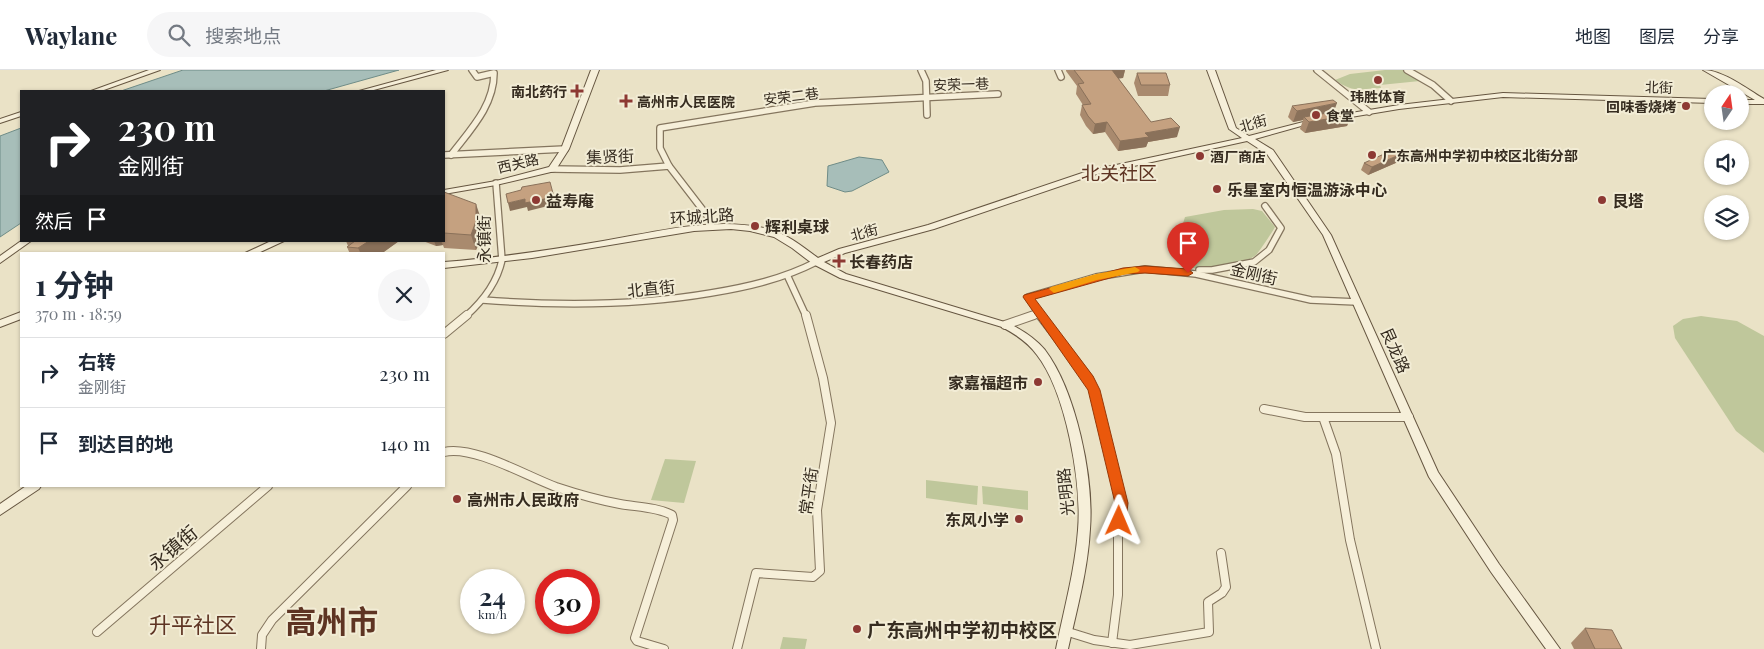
<!DOCTYPE html>
<html lang="zh">
<head>
<meta charset="utf-8">
<style>
	body { margin:0; font-family:"Playfair Display","Noto Sans SC",serif; background:#f6f6f7; color:#1f2937; height:100vh; display:flex; flex-direction:column; font-size:19px; white-space:nowrap }
	* { box-sizing:border-box; margin:0 }
	p { font-size:16px; color:#747a83 }
	.icon { flex:none; width:28px; height:28px; fill:none; stroke:currentColor; stroke-width:2; stroke-linecap:round; stroke-linejoin:round }
	.map { position:relative; flex:1; overflow:hidden }
	.sheet { position:absolute; left:20px; top:182px; width:425px; height:235px; display:flex; flex-direction:column; background:#fff; border-radius:0px; box-shadow:0 1px 4px #0004 }
	.sheet>* { flex:none }
	.guide { position:absolute; left:20px; top:20px; width:425px; height:152px; border-radius:0px; box-shadow:0 1px 4px #0004; background:#202124; color:#fff; overflow:hidden }
	.needle { width:32px; rotate:13deg }
	.controls { position:absolute; left:1704px; top:15px; display:grid; gap:10px }
	.controls a { display:grid; place-items:center; width:45px; height:45px; border-radius:50%; background:#fff; box-shadow:0 1px 4px #0004; font-size:25px }
	.speed { position:absolute; left:460px; top:499px; display:flex; gap:10px; font-size:25px; font-weight:700; text-align:center }
	.speed>* { display:grid; place-content:center; width:65px; height:65px; border-radius:50%; background:#fff; box-shadow:0 1px 4px #0004; line-height:1 }
	.speed small { font-size:12px; font-weight:400 }
	.speed .limit { border:8px solid #d22; background:#fff; color:#111 }
	.pin { position:absolute; display:grid; place-items:center; width:42px; height:42px; color:#fff; margin:-51px -21px; border-radius:50% 50% 50% 0; rotate:-45deg; box-shadow:0 0 5px #0007 }
	.pin .icon { rotate:45deg }
	.me { position:absolute; width:55px; margin:-28px; rotate:1deg; stroke-linejoin:round; filter:drop-shadow(0 0 4px #0008) }
	.turn { display:flex; align-items:center; gap:18px; height:105px; padding:0 15px; font-size:22px }
	.turn .icon { width:65px; height:65px; stroke-width:2.5 }
	.turn b { display:block; font-size:35px; line-height:42px }
	.then { display:flex; align-items:center; height:48px; padding:0 15px; background:#0003; gap:10px; font-size:19px }
	.round { display:grid; place-items:center; flex:none; width:52px; height:52px; border-radius:26px; background:#f6f6f7 }
	.summary { display:flex; align-items:center; justify-content:space-between; height:85px; padding:0 15px }
	h1 { font-size:30px; font-weight:700; line-height:38px }
	ul { padding:0; list-style:none }
	li { display:flex; align-items:center; gap:15px; height:70px; padding:0 15px; border-top:1px solid #e0e1e3 }
	li div { flex:1 }
	li b { display:block; font-size:19px }
	li em { font-style:normal }
	header { display:flex; align-items:center; gap:30px; box-sizing:border-box; height:70px; padding:0 25px; background:#fff; border-bottom:1px solid #e0e1e3 }
	header strong { font-size:24px }
	nav { display:flex; gap:28px; margin-inline-start:auto; font-size:18px }
	.search { width:350px; height:45px; background:#f6f6f7; display:flex; align-items:center; gap:12px; box-sizing:border-box; padding:0 18px; border-radius:28px; color:#747a83; font-size:19px }
	.map>svg:first-child { display:block }
	.green { fill:#bfc79b }
	.water { fill:#a7beb9; stroke:#6f8c87 }
	.lines { fill:none; stroke-linecap:round; stroke-linejoin:round }
	.street-far1-casing { stroke:#84755e; stroke-width:8 }
	.street-casing { stroke:#84755e; stroke-width:10 }
	.secondary-casing { stroke:#665641; stroke-width:2 }
	.street-far1 { stroke:#f6efd9; stroke-width:5.5 }
	.street { stroke:#f6efd9; stroke-width:8 }
	.secondary { fill:#f6efd9; fill-rule:evenodd }
	.wall { fill:#a98a6e }
	.shaded-wall { fill:#8a715a }
	.building { fill:#c5a180; stroke:#8a715a }
	.route { fill:#ea580c; stroke:#983908 }
	.slow { fill:#f59e0b }
	.poi-dot { fill:#8d3933; stroke:#f2ecd5; stroke-width:2 }
	.labels { text-anchor:middle; dominant-baseline:central; stroke-width:4; stroke-linejoin:round; paint-order:stroke }
	.far-street-label { font-size:14px; fill:#362c20; stroke:#f2ecd5 }
	.far-poi-label { font-size:14px; font-weight:bold; fill:#362c20; stroke:#f2ecd5; text-anchor:start }
	.street-label { font-size:16px; fill:#362c20; stroke:#f2ecd5 }
	.poi-label { font-size:16px; font-weight:bold; fill:#362c20; stroke:#f2ecd5; text-anchor:start }
	.quarter-label { font-size:19px; fill:#5e3423; stroke:#f2ecd5 }
	.near-street-label { font-size:19px; fill:#362c20; stroke:#f2ecd5 }
	.near-poi-label { font-size:19px; font-weight:bold; fill:#362c20; stroke:#f2ecd5; text-anchor:start }
	.near-quarter-label { font-size:22px; fill:#5e3423; stroke:#f2ecd5 }
	.near-town-label { font-size:31px; font-weight:bold; fill:#5e3423; stroke:#f2ecd5 }
</style>
</head>
<body>
<header>
<strong>Waylane</strong>
<div class="search"><svg class="icon" aria-label="search" viewBox="0 0 24 24"><circle cx="10" cy="10" r="6"/><path d="M15 15l6 6"/></svg>搜索地点</div>
<nav><a>地图</a><a>图层</a><a>分享</a></nav>
</header>
<div class="map">
<svg width="1764" height="579" viewBox="0 0 1764 579">
	<rect width="100%" height="100%" fill="#eae2c6"/>
	<g class="green">
		<path d="M1385,0H1404L1420,11L1380,15L1381,18C1359,19 1354,23 1335,10L1350,4Z"/>
		<path d="M1253,139L1262,141L1275,157C1273,161 1259,182 1256,185C1239,199 1197,204 1178,193L1172,181L1183,179L1178,169L1185,147L1224,140Z"/>
		<path d="M1701,246L1737,251L1764,266V383L1736,361L1675,268L1673,256L1683,249Z"/>
		<path d="M665,389L696,391L684,433L651,430Z"/>
		<path d="M926,410L978,416L977,435L926,428Z"/>
		<path d="M982,416L1028,421V440L983,434Z"/>
		<path d="M783,567L807,569L805,579H780Z"/>
	</g>
	<g class="water">
		<path d="M183,0H399L324,21H121Z"/>
		<path d="M21,58V153L0,167V66Z"/>
		<path d="M859,87L882,90L889,102L852,121L845,122L827,116L828,96Z"/>
	</g>
	<g class="lines">
		<g class="street-far1-casing">
			<g id="street-far1">
				<path d="M921,0L926,11L927,45"/>
				<path d="M1058,0L1061,7"/>
				<path d="M1317,0L1369,42"/>
				<path d="M1407,0L1433,15L1451,31"/>
				<path d="M444,85L565,79"/>
				<path d="M451,85C470,60 494,36 494,3L477,7L472,0"/>
				<path d="M669,96L660,78V58L815,33L998,24"/>
				<path d="M552,99L620,100L669,96L709,148L712,157"/>
				<path d="M1199,200H1212L1254,192L1269,180L1281,158L1265,136"/>
				<path d="M788,207L806,246"/>
				<path d="M483,230C560,236 635,236 711,223C747,217 783,209 816,192"/>
				<path d="M1039,243L1041,246"/>
				<path d="M466,246C484,230 497,213 502,190L496,113"/>
				<path d="M1031,246L1039,243L1028,227L1096,207L1145,199L1196,204L1311,230L1357,232"/>
			</g>
		</g>
		<g class="street-casing">
			<g id="street">
				<path d="M1040,245L1089,309L1094,320L1122,435L1118,458V525L1112,573"/>
				<path d="M1005,255L1034,245"/>
				<path d="M444,264L467,245"/>
				<path d="M1264,339L1305,347H1409"/>
				<path d="M1323,347L1336,384L1350,470L1376,579"/>
				<path d="M444,382C474,375 526,406 556,417C577,424 598,430 620,434C636,437 657,437 672,445L673,450L635,568L637,571L664,579"/>
				<path d="M1065,561L1094,570L1130,575L1209,562L1208,532L1222,523L1226,517L1221,483"/>
				<path d="M97,562L268,416"/>
				<path d="M261,579L262,565L272,550L407,416"/>
				<path d="M737,579L756,503L813,507L820,501L817,440L831,353L823,308L806,245"/>
			</g>
		</g>
		<g class="secondary-casing">
			<g id="secondary">
				<path d="M149,0H160L101,21H91Z"/>
				<path d="M436,0H448L370,21H359Z"/>
				<path d="M591,0H599L569,79L555,101L496,115L444,124V120L496,111L549,97L561,79Z"/>
				<path d="M1207,0H1215L1236,58L1249,66L1315,49L1319,51L1255,69L1273,80L1331,165L1438,402L1499,494L1560,579H1546L1491,502L1429,407L1323,165L1267,84L1247,71L1093,105L934,159L845,183L824,192L846,204L1008,253C1022,260 1035,268 1045,280C1076,321 1094,408 1090,459C1088,499 1077,539 1068,579H1056C1064,539 1075,500 1078,460C1082,413 1066,322 1037,285C1028,272 1015,264 1002,257L840,208L813,194L792,178L774,167L750,161L731,159L694,161L532,188L444,198V192C497,188 550,180 603,171C657,162 714,146 769,159C787,164 803,177 818,188L839,179L928,155L1088,101L1242,68L1229,59Z"/>
				<path d="M1703,0C1723,0 1747,19 1764,29V34H1740V30H1755Z"/>
				<path d="M1503,23L1712,29V33L1503,27L1399,39L1339,49L1335,47L1339,45L1399,35Z"/>
				<path d="M21,42V46L0,53V49Z"/>
				<path d="M21,171H31L0,193V186Z"/>
				<path d="M271,171H284L256,184H243Z"/>
				<path d="M21,242V249L0,257V250Z"/>
				<path d="M26,416H41L39,419L0,445V434Z"/>
			</g>
		</g>
		<use href="#street-far1" class="street-far1"/>
		<use href="#street" class="street"/>
		<use href="#secondary" class="secondary"/>
	</g>
	<g class="wall">
		<path d="M1066,0H1125L1123,8H1118L1151,52L1177,67L1148,72L1146,77L1118,81L1105,62L1093,64L1086,56L1080,45L1082,35H1083L1076,24L1077,16L1066,1Z"/>
		<path d="M1137,3L1170,15L1168,26H1138L1134,13Z"/>
		<path d="M1292,36L1334,42L1351,45L1347,56L1305,63L1300,59L1303,50L1293,52L1288,47Z"/>
		<path d="M1398,92L1368,105L1361,100L1364,93Z"/>
		<path d="M444,122L481,149L482,167L476,180L444,178L443,175L436,176L423,171H444Z"/>
		<path d="M346,171H399L381,184H350L347,177L348,176Z"/>
		<path d="M1585,558L1622,579H1574L1571,573Z"/>
	</g>
	<g class="shaded-wall">
		<path d="M1112,0H1125L1123,8L1110,10Z"/>
		<path d="M1337,33L1333,44L1304,47L1303,50L1293,52L1297,41Z"/>
		<path d="M1351,45L1347,56L1305,63L1309,52Z"/>
		<path d="M1107,52L1105,62L1093,64L1095,54Z"/>
		<path d="M1180,57L1177,67L1148,72L1146,77L1118,81L1120,71L1145,63Z"/>
		<path d="M1401,84L1398,92L1368,105L1372,97Z"/>
		<path d="M554,127L556,134L528,141L527,137L510,141L508,133L525,129Z"/>
		<path d="M476,134L481,149L482,167L476,180L471,165Z"/>
		<path d="M369,171H399L381,184H361L358,178Z"/>
		<path d="M434,171H441L443,175L436,176Z"/>
	</g>
	<g class="building">
		<path d="M1074,0H1112L1151,52L1171,48L1180,57L1145,63L1149,67L1120,71L1107,52L1095,54L1088,46L1082,35L1091,34L1078,14L1084,13Z"/>
		<path d="M1137,3H1166L1170,15H1141Z"/>
		<path d="M1333,30L1337,33L1297,41L1292,36Z"/>
		<path d="M1345,40L1351,45L1309,52L1304,47Z"/>
		<path d="M1393,80L1401,84L1372,97L1364,93Z"/>
		<path d="M550,112L554,127L525,133V129L508,133L506,124L521,120L522,117Z"/>
		<path d="M444,122L476,134V151L471,165L444,163Z"/>
		<path d="M355,171H369L358,178L347,177Z"/>
		<path d="M1585,558L1612,560L1622,579H1595Z"/>
	</g>
	<path class="route" d="M1145,196L1188,199L1193,203L1188,206L1145,203L1124,204L1035,229L1093,306L1100,320L1128,433L1126,451L1119,457L1112,451L1115,433L1088,320L1023,227L1024,225L1123,198Z"/>
	<path class="slow" d="M1135,197L1140,200L1138,202L1097,210L1054,223L1049,219L1051,217L1096,204Z"/>
	<g class="poi-dot">
		<circle cx="1378" cy="10" r="5"/>
		<path d="M574.5 13.5h5v5h5v5h-5v5h-5v-5h-5v-5h5z"/>
		<path d="M623.5 23.5h5v5h5v5h-5v5h-5v-5h-5v-5h5z"/>
		<circle cx="1686" cy="36" r="5"/>
		<circle cx="1316" cy="45" r="5"/>
		<circle cx="1372" cy="85" r="5"/>
		<circle cx="1200" cy="86" r="5"/>
		<circle cx="1217" cy="119" r="5"/>
		<circle cx="536" cy="130" r="5"/>
		<circle cx="1602" cy="130" r="5"/>
		<circle cx="755" cy="156" r="5"/>
		<path d="M836.5 183.5h5v5h5v5h-5v5h-5v-5h-5v-5h5z"/>
		<circle cx="1038" cy="312" r="5"/>
		<circle cx="457" cy="429" r="5"/>
		<circle cx="1019" cy="449" r="5"/>
		<circle cx="857" cy="559" r="5"/>
	</g>
	<g class="labels">
		<g class="far-street-label">
			<text transform="translate(961 14) rotate(-2)">安荣一巷</text>
			<text transform="translate(1659 17) rotate(2)">北街</text>
			<text transform="translate(791 26) rotate(-7)">安荣二巷</text>
			<text transform="translate(1253 53) rotate(-16)">北街</text>
			<text transform="translate(518 93) rotate(-13)">西关路</text>
			<text transform="translate(864 162) rotate(-15)">北街</text>
		</g>
		<g class="far-poi-label">
			<text x="567" y="21" text-anchor="end">南北药行</text>
			<text x="1378" y="26" text-anchor="middle">玮胜体育</text>
			<text x="637" y="31">高州市人民医院</text>
			<text x="1676" y="36" text-anchor="end">回味香烧烤</text>
			<text x="1326" y="45">食堂</text>
			<text x="1382" y="85">广东高州中学初中校区北街分部</text>
			<text x="1210" y="86">酒厂商店</text>
		</g>
		<g class="street-label">
			<text transform="translate(610 86) rotate(-2)">集贤街</text>
			<text transform="translate(702 146) rotate(-4)">环城北路</text>
			<text transform="translate(483 169) rotate(-90)">永镇街</text>
			<text transform="translate(1254 203) rotate(13)">金刚街</text>
			<text transform="translate(651 218) rotate(-6)">北直街</text>
			<text transform="translate(1396 280) rotate(66)">艮龙路</text>
			<text transform="translate(808 421) rotate(-82)">常平街</text>
			<text transform="translate(1065 422) rotate(-96)">光明路</text>
		</g>
		<g class="poi-label">
			<text x="1227" y="119">乐星室内恒温游泳中心</text>
			<text x="546" y="130">益寿庵</text>
			<text x="1612" y="130">艮塔</text>
			<text x="765" y="156">辉利桌球</text>
			<text x="849" y="191">长春药店</text>
			<text x="1028" y="312" text-anchor="end">家嘉福超市</text>
			<text x="467" y="429">高州市人民政府</text>
			<text x="1009" y="449" text-anchor="end">东风小学</text>
		</g>
		<g class="quarter-label">
			<text x="1119" y="102">北关社区</text>
		</g>
		<g class="near-street-label">
			<text transform="translate(172 477) rotate(-40)">永镇街</text>
		</g>
		<g class="near-poi-label">
			<text x="867" y="559">广东高州中学初中校区</text>
		</g>
		<g class="near-quarter-label">
			<text x="193" y="554">升平社区</text>
		</g>
		<g class="near-town-label">
			<text x="332" y="550">高州市</text>
		</g>
	</g>
</svg>
<div class="controls">
<a><svg class="needle" viewBox="-14 -14 28 28"><path d="M0-13l5 13h-10z" fill="#e53935"/><path d="M0 13l5-13h-10z" fill="#747a83"/></svg></a>
<a><svg class="icon" aria-label="sound" viewBox="0 0 24 24"><path d="M4 9h4l5-4v14l-5-4H4zM17 9q2 3 0 6"/></svg></a>
<a><svg class="icon" aria-label="layers" viewBox="0 0 24 24"><path d="M12 4l9 5-9 5-9-5zM3 14l9 5 9-5"/></svg></a>
</div>
<div class="speed"><div>24<small>km/h</small></div><div class="limit">30</div></div>
<div class="pin" style="left:1188px;top:203px;background:#d93025"><svg class="icon" aria-label="arrive" viewBox="0 0 24 24"><path d="M6 21V4h12l-3 4 3 4H6"/></svg></div>
<svg class="me" style="left:1119px;top:451px" viewBox="-20 -20 40 40"><path d="M0-17L14 15 0 8-14 15z" fill="#ea580c" stroke="#fff" stroke-width="4"/></svg>
<div class="guide">
<div class="turn"><svg class="icon" aria-label="right" viewBox="0 0 24 24"><path d="M7 20v-9h11M14 6l5 5-5 5"/></svg><div><b>230 m</b>金刚街</div></div>
<div class="then">然后<svg class="icon" aria-label="arrive" viewBox="0 0 24 24"><path d="M6 21V4h12l-3 4 3 4H6"/></svg></div>
</div>
<section class="sheet">
<div class="summary"><div><h1>1 分钟</h1><p>370 m · 18:59</p></div><a class="round"><svg class="icon" aria-label="close" viewBox="0 0 24 24"><path d="M6 6l12 12M18 6L6 18"/></svg></a></div>
<ul>
<li><svg class="icon" aria-label="right" viewBox="0 0 24 24"><path d="M7 20v-9h11M14 6l5 5-5 5"/></svg><div><b>右转</b><p>金刚街</p></div><em>230 m</em></li>
<li><svg class="icon" aria-label="arrive" viewBox="0 0 24 24"><path d="M6 21V4h12l-3 4 3 4H6"/></svg><div><b>到达目的地</b></div><em>140 m</em></li>
</ul>
</section>
</div>
</body>
</html>
